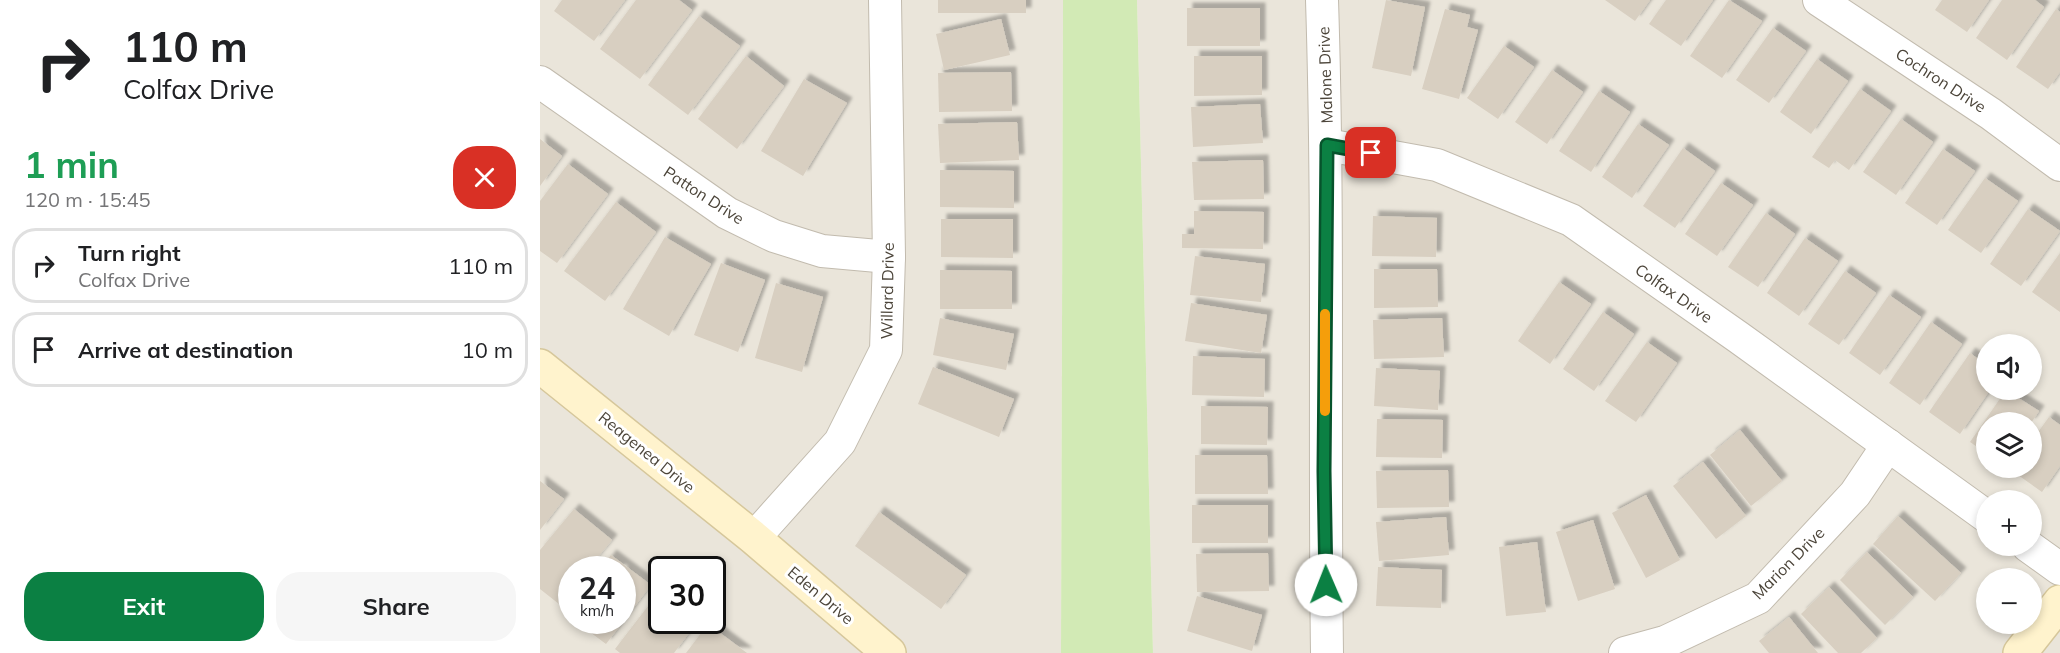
<!DOCTYPE html>
<html lang="en">
<head>
<meta charset="utf-8">
<style>
	body { margin:0; font-family:Mulish,sans-serif; background:#f6f6f6; color:#202124; height:100vh; display:flex; flex-direction:column; font-size:22px; white-space:nowrap }
	* { box-sizing:border-box; margin:0 }
	p { font-size:20px; color:#757577 }
	.icon { flex:none; width:33px; height:33px; fill:none; stroke:currentColor; stroke-width:2; stroke-linecap:round; stroke-linejoin:round }
	.map { position:relative; flex:1; overflow:hidden }
	.side { display:flex; flex-direction:column; background:#fff; width:540px }
	.side>* { flex:none }
	.top-card { background:#fff; color:#202124; overflow:hidden }
	.fabs { position:absolute; left:1436px; top:334px; display:grid; gap:12px }
	.fabs a { display:grid; place-items:center; width:66px; height:66px; border-radius:50%; background:#fff; box-shadow:0 3px 9px #0003; font-size:30px }
	.speed { position:absolute; left:18px; top:556px; display:flex; gap:12px; font-size:30px; font-weight:700; text-align:center }
	.speed>* { display:grid; place-content:center; width:78px; height:78px; border-radius:50%; background:#fff; box-shadow:0 3px 9px #0003; line-height:1 }
	.speed small { font-size:15px; font-weight:400 }
	.speed .limit { border:3px solid #111; border-radius:9px; background:#fff; color:#111 }
	.pin { position:absolute; display:grid; place-items:center; width:51px; height:51px; color:#fff; margin:-26px; border-radius:12px; box-shadow:0 3px 9px #0006 }
	.me { position:absolute; width:66px; margin:-33px; rotate:359deg; stroke-linejoin:round; filter:drop-shadow(0 0 4px #0008) }
	.turn { display:flex; align-items:center; gap:21px; height:126px; padding:0 24px; font-size:27px }
	.turn .icon { width:78px; height:78px; stroke-width:2.5 }
	.turn b { display:block; font-size:42px; line-height:51px }
	.round { display:grid; place-items:center; flex:none; width:63px; height:63px; border-radius:24px; background:#f6f6f6 }
	.headline { display:flex; align-items:center; justify-content:space-between; height:102px; padding:0 24px }
	h1 { font-size:36px; font-weight:700; line-height:45px; color:#1e9e55 }
	.primary-button { display:flex; gap:12px; margin-top:auto; padding:12px 24px }
	.primary-button a { flex:1; height:69px; border-radius:24px; background:#0b8043; color:#fff; font-size:24px; font-weight:700; line-height:69px; text-align:center }
	.primary-button a+a { background:#f6f6f6; color:#202124 }
	ul { padding:0; list-style:none }
	li { display:flex; align-items:center; gap:18px; height:75px; margin:0 12px 9px; padding:0 12px; border:3px solid #e0e0e0; border-radius:24px }
	li div { flex:1 }
	li b { display:block; font-size:22px }
	li em { font-style:normal }
	main { display:flex; flex:1; min-height:0 }
	.map>svg:first-child { display:block }
	.residential { fill:#eae5da; fill-rule:evenodd }
	.green { fill:#d2eab5 }
	.building { fill:#d8cfc1; filter:url(#shadow) }
	.lines { fill:none; stroke-linecap:round; stroke-linejoin:round }
	.street-casing { stroke:#c2bbae; stroke-width:34 }
	.secondary-casing { stroke:#d6c79b; stroke-width:36 }
	.street { stroke:#fff; stroke-width:32 }
	.secondary { stroke:#fff3cd; stroke-width:33 }
	.route-casing { stroke:#07532c; stroke-width:15 }
	.route { stroke:#0b8043; stroke-width:10 }
	.slow { stroke:#f59e0b; stroke-width:10 }
	.labels { text-anchor:middle; dominant-baseline:central; stroke-width:6; stroke-linejoin:round; paint-order:stroke }
	.street-label { font-size:16px; fill:#4b4439; stroke:#fff }
</style>
</head>
<body>
<main>
<section class="side">
<div class="top-card">
<div class="turn"><svg class="icon" aria-label="right" viewBox="0 0 24 24"><path d="M7 20v-9h11M14 6l5 5-5 5"/></svg><div><b>110 m</b>Colfax Drive</div></div>
</div>
<div class="headline"><div><h1>1 min</h1><p>120 m · 15:45</p></div><a class="round" style="background:#d93025;color:#fff"><svg class="icon" aria-label="close" viewBox="0 0 24 24"><path d="M6 6l12 12M18 6L6 18"/></svg></a></div>
<ul>
<li><svg class="icon" aria-label="right" viewBox="0 0 24 24"><path d="M7 20v-9h11M14 6l5 5-5 5"/></svg><div><b>Turn right</b><p>Colfax Drive</p></div><em>110 m</em></li>
<li><svg class="icon" aria-label="arrive" viewBox="0 0 24 24"><path d="M6 21V4h12l-3 4 3 4H6"/></svg><div><b>Arrive at destination</b></div><em>10 m</em></li>
</ul>
<div class="primary-button"><a>Exit</a><a>Share</a></div>
</section>
<div class="map">
<svg width="1520" height="653" viewBox="0 0 1520 653">
	<defs>
		<filter id="shadow"><feDropShadow dx="5.5" dy="-5.5" stdDeviation="1.5" flood-color="#0004"/></filter>
	</defs>
	<rect width="100%" height="100%" fill="#f6f3ec"/>
	<g class="residential">
		<path d="M0,0H523L521,653H0ZM32,570H82V621H32ZM122,570H172V621H122Z"/>
		<path d="M597,0H1520V653H613ZM1446,345H1491V390H1446ZM1446,423H1491V468H1446ZM1446,501H1491V546H1446ZM1446,579H1491V624H1446Z"/>
	</g>
	<path class="green" d="M523,0H597L613,653H521Z"/>
	<g class="building">
		<path d="M22,0H85L54,41L14,11Z"/>
		<path d="M96,0H139L152,10L100,79L60,49Z"/>
		<rect x="398" y="0" width="88" height="13"/>
		<path d="M846,0L885,7L871,76L832,68Z"/>
		<path d="M1065,0H1110L1095,21Z"/>
		<path d="M1126,0H1173L1141,46L1109,24Z"/>
		<path d="M1189,0L1222,21L1182,78L1150,56Z"/>
		<path d="M1402,0H1449L1427,32L1395,10Z"/>
		<path d="M1462,0H1495L1504,7L1467,60L1436,38Z"/>
		<rect x="647" y="8" width="73" height="38"/>
		<path d="M905,9L930,15L927,27L938,30L919,99L882,89Z"/>
		<path d="M1516,9L1520,12V72L1508,89L1476,67Z"/>
		<path d="M159,16L200,46L148,115L108,85Z"/>
		<path d="M461,19L470,55L404,70L396,34Z"/>
		<path d="M1233,28L1266,51L1229,103L1196,80Z"/>
		<path d="M964,46L994,67L958,119L927,98Z"/>
		<path d="M206,56L244,86L197,149L158,119Z"/>
		<path d="M654,56H722V95L654,96Z"/>
		<path d="M1277,59L1308,81L1271,134L1240,112Z"/>
		<path d="M1012,70L1043,92L1007,144L975,122Z"/>
		<path d="M471,72L472,111L399,112L398,73Z"/>
		<path d="M264,79L307,103L263,176L221,151Z"/>
		<path d="M1320,89L1351,111L1309,170L1295,160L1289,168L1272,157Z"/>
		<path d="M1059,91L1090,112L1051,172L1019,151Z"/>
		<path d="M720,104L723,143L653,147L651,107Z"/>
		<path d="M1361,119L1393,142L1356,195L1323,172Z"/>
		<path d="M477,122L479,160L400,163L398,124Z"/>
		<path d="M1098,124L1129,145L1092,198L1062,177Z"/>
		<path d="M0,139L22,156L0,186Z"/>
		<path d="M1143,148L1175,171L1135,228L1103,206Z"/>
		<path d="M1403,149L1435,171L1397,225L1365,203Z"/>
		<path d="M723,160L724,199L654,200L652,162Z"/>
		<path d="M28,164L68,194L17,263L0,251V201Z"/>
		<path d="M400,170L474,171V208L400,207Z"/>
		<path d="M1445,178L1478,201L1441,253L1408,230Z"/>
		<path d="M1181,183L1213,205L1177,256L1145,234Z"/>
		<path d="M76,202L116,232L65,301L24,271Z"/>
		<path d="M1488,209L1520,231L1481,286L1450,264Z"/>
		<path d="M654,211L724,212L723,249L642,248V234H654Z"/>
		<path d="M1226,213L1255,234L1218,287L1188,267Z"/>
		<path d="M833,216L897,218L896,257L832,256Z"/>
		<path d="M401,219H473V258L401,257Z"/>
		<path d="M125,237L171,264L129,336L83,309Z"/>
		<path d="M1265,238L1298,261L1259,316L1227,293Z"/>
		<path d="M1520,253V312L1492,292Z"/>
		<path d="M655,256L725,264L721,302L650,295Z"/>
		<path d="M181,263L225,280L198,352L154,335Z"/>
		<path d="M834,269H897L898,307L834,308Z"/>
		<path d="M400,270L472,271V309H400Z"/>
		<path d="M1305,271L1336,293L1299,345L1268,324Z"/>
		<path d="M1019,282L1051,304L1010,364L978,341Z"/>
		<path d="M236,283L283,297L262,372L215,358Z"/>
		<path d="M1349,295L1381,317L1340,375L1309,353Z"/>
		<path d="M651,303L727,315L721,353L645,341Z"/>
		<path d="M1063,312L1094,334L1054,391L1023,369Z"/>
		<path d="M400,318L474,334L466,370L393,355Z"/>
		<path d="M902,318L904,357L834,359L833,320Z"/>
		<path d="M1391,322L1422,344L1380,405L1349,383Z"/>
		<path d="M1107,342L1137,363L1096,422L1065,401Z"/>
		<path d="M1430,353L1446,365V390H1450L1420,434L1389,412Z"/>
		<path d="M653,356L725,359L724,397L652,395Z"/>
		<path d="M393,367L474,399L459,437L378,404Z"/>
		<path d="M836,368L900,371L898,410L834,406Z"/>
		<path d="M1466,390L1499,411L1491,423H1446V453L1430,442Z"/>
		<path d="M661,406L728,407L727,445L661,444Z"/>
		<path d="M1509,417L1520,425V466L1502,492L1471,470L1473,468H1491V442Z"/>
		<path d="M837,419L903,420L902,458L836,457Z"/>
		<path d="M1200,430L1242,481L1211,506L1170,455Z"/>
		<path d="M655,455H727L728,494H655Z"/>
		<path d="M1163,462L1206,516L1176,539L1133,486Z"/>
		<path d="M908,470L909,507L837,508L836,471Z"/>
		<path d="M0,481L24,499L0,530Z"/>
		<path d="M1106,495L1140,560L1106,578L1072,513Z"/>
		<rect x="652" y="505" width="76" height="38"/>
		<path d="M34,509L72,540L47,570H32V588L19,604L0,589V550Z"/>
		<path d="M339,512L426,575L401,609L315,546Z"/>
		<path d="M1358,516L1421,573L1395,601L1333,544Z"/>
		<path d="M906,517L909,555L839,561L836,522Z"/>
		<path d="M1053,520L1075,589L1038,601L1016,532Z"/>
		<path d="M997,542L1006,612L966,616L959,547Z"/>
		<path d="M1327,552L1373,597L1345,625L1300,580Z"/>
		<path d="M728,553L729,591L657,592L656,554Z"/>
		<path d="M71,555L111,585L66,644L35,621H82V570H60Z"/>
		<path d="M838,567L902,570L901,608L836,606Z"/>
		<path d="M1289,587L1337,638L1321,653H1298L1261,614Z"/>
		<path d="M122,588V621H158L134,653H80L75,649Z"/>
		<path d="M657,596L722,615L712,651L647,631Z"/>
		<path d="M1249,617L1278,653H1229L1219,641Z"/>
		<path d="M168,624L207,653H146Z"/>
	</g>
	<g class="lines">
		<g class="street-casing">
			<g id="street">
				<path d="M782,0C789,218 784,435 787,653"/>
				<path d="M1279,0L1451,114L1520,165"/>
				<path d="M0,82L187,213L234,236L282,251L349,257"/>
				<path d="M787,145L897,165L1031,220L1198,337L1446,516"/>
				<path d="M214,538L300,442L346,350L349,257L345,0"/>
				<path d="M1488,546L1520,569"/>
				<path d="M1085,653L1125,642L1218,598L1315,494L1348,445"/>
			</g>
		</g>
		<g class="secondary-casing">
			<g id="secondary">
				<path d="M0,366L214,538L349,653"/>
				<path d="M1480,653L1520,602"/>
			</g>
		</g>
		<use href="#street" class="street"/>
		<use href="#secondary" class="secondary"/>
	</g>
	<g class="lines">
		<g class="route-casing">
			<path id="route" d="M786,585L784,471L787,145L831,153"/>
		</g>
		<use href="#route" class="route"/>
		<path class="slow" d="M785,411V314"/>
	</g>
	<g class="labels">
		<g class="street-label">
			<text transform="translate(785 75) rotate(-92)">Malone Drive</text>
			<text transform="translate(1401 80) rotate(33)">Cochron Drive</text>
			<text transform="translate(164 195) rotate(33)">Patton Drive</text>
			<text transform="translate(347 291) rotate(-89)">Willard Drive</text>
			<text transform="translate(1134 293) rotate(35)">Colfax Drive</text>
			<text transform="translate(107 452) rotate(39)">Reagenea Drive</text>
			<text transform="translate(1248 563) rotate(-45)">Marion Drive</text>
			<text transform="translate(281 595) rotate(40)">Eden Drive</text>
		</g>
	</g>
</svg>
<div class="fabs">
<a><svg class="icon" aria-label="sound" viewBox="0 0 24 24"><path d="M4 9h4l5-4v14l-5-4H4zM17 9q2 3 0 6"/></svg></a>
<a><svg class="icon" aria-label="layers" viewBox="0 0 24 24"><path d="M12 4l9 5-9 5-9-5zM3 14l9 5 9-5"/></svg></a>
<a>+</a>
<a>−</a>
</div>
<div class="speed"><div>24<small>km/h</small></div><div class="limit">30</div></div>
<div class="pin" style="left:831px;top:153px;background:#d93025"><svg class="icon" aria-label="arrive" viewBox="0 0 24 24"><path d="M6 21V4h12l-3 4 3 4H6"/></svg></div>
<svg class="me" style="left:786px;top:585px" viewBox="-20 -20 40 40"><circle r="19" fill="#fff"/><path d="M0-13L10 11 0 6-10 11z" fill="#0b8043"/></svg>
</div>
</main>
</body>
</html>
